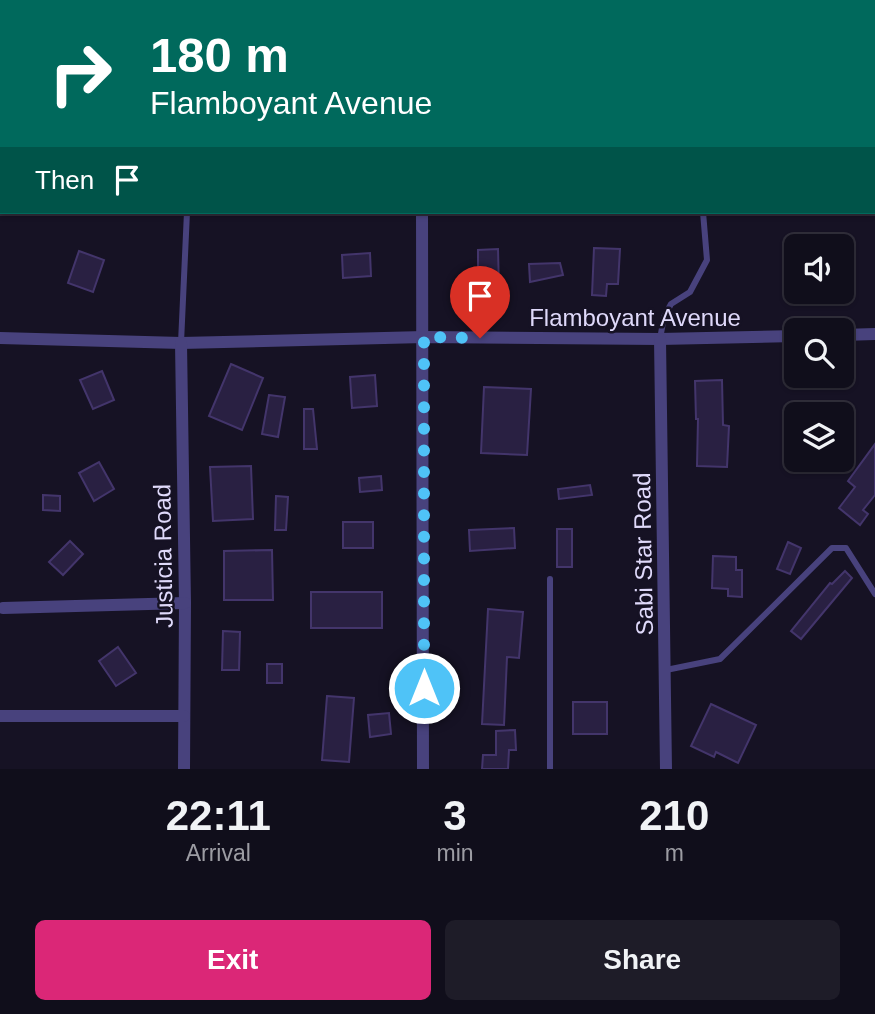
<!DOCTYPE html>
<html lang="en">
<head>
<meta charset="utf-8">
<style>
	body { margin:0; font-family:Helvetica,sans-serif; background:#1e1c28; color:#f1f3f6; height:100vh; display:flex; flex-direction:column; font-size:26px; white-space:nowrap }
	* { box-sizing:border-box; margin:0 }
	p { font-size:23px; color:#9c9ca3 }
	.icon { flex:none; width:38px; height:38px; fill:none; stroke:currentColor; stroke-width:2; stroke-linecap:round; stroke-linejoin:round }
	.map { position:relative; height:769px; overflow:hidden }
	.side { display:flex; flex-direction:column; background:#100e1b; flex:1 }
	.side>* { flex:none }
	.top-card { position:absolute; left:0px; top:0px; width:875px; height:214px; box-shadow:0 2px 5px #0004,0 0 0 2px #302e3a; background:#00695c; color:#fff; overflow:hidden }
	.tools { position:absolute; left:784px; top:234px; display:grid; gap:14px }
	.tools a { display:grid; place-items:center; width:70px; height:70px; border-radius:10px; background:#100e1b; box-shadow:0 2px 5px #0004,0 0 0 2px #302e3a; font-size:35px }
	.pin { position:absolute; display:grid; place-items:center; width:60px; height:60px; color:#fff; margin:-72px -30px; border-radius:50% 50% 50% 0; rotate:-45deg; box-shadow:0 0 7px #0007 }
	.pin .icon { rotate:45deg }
	.me { position:absolute; width:77px; margin:-38px; rotate:0deg; stroke-linejoin:round; filter:drop-shadow(0 0 5px #0008) }
	.turn { display:flex; align-items:center; gap:24px; height:147px; padding:0 35px; font-size:32px }
	.turn .icon { width:91px; height:91px; stroke-width:2.5 }
	.turn b { display:block; font-size:49px; line-height:60px }
	.then { display:flex; align-items:center; height:66px; padding:0 35px; background:#0003; gap:14px; font-size:26px }
	.eta { display:flex; justify-content:space-evenly; align-items:center; height:119px; text-align:center }
	.eta b { font-size:42px; font-weight:600; line-height:49px }
	.primary-button { display:flex; gap:14px; margin-top:auto; padding:14px 35px }
	.primary-button a { flex:1; height:80px; border-radius:10px; background:#db2777; color:#fff; font-size:28px; font-weight:600; line-height:80px; text-align:center }
	.primary-button a+a { background:#1e1c28; color:#f1f3f6 }
	.map>svg:first-child { display:block }
	.building { fill:#292042; stroke:#43356b; stroke-width:2 }
	.lines { fill:none; stroke-linecap:round; stroke-linejoin:round }
	.lane { stroke:#48427d; stroke-width:6 }
	.street { stroke:#48427d; stroke-width:12 }
	.route { stroke:#4fc3f7; stroke-width:12; stroke-dasharray:0 21.6 }
	.labels { text-anchor:middle; dominant-baseline:central; stroke-width:5; stroke-linejoin:round; paint-order:stroke }
	.street-label { font-size:24px; fill:#dfd9fa; stroke:#161224 }
</style>
</head>
<body>
<div class="map">
<svg width="875" height="769" viewBox="0 0 875 769">
	<rect width="100%" height="100%" fill="#161224"/>
	<g class="building">
		<path d="M594,248L620,249L618,284H607L606,296L592,295Z"/>
		<path d="M498,249L499,289L478,290V250Z"/>
		<path d="M79,251L104,260L93,292L68,283Z"/>
		<path d="M370,253L371,276L343,278L342,255Z"/>
		<path d="M560,263L563,275L530,282L529,264Z"/>
		<path d="M231,364L263,378L242,430L209,416Z"/>
		<path d="M102,371L114,400L93,409L80,380Z"/>
		<path d="M375,375L377,406L352,408L350,377Z"/>
		<path d="M722,380L723,425L729,426L727,467L697,466L698,419H696L695,381Z"/>
		<path d="M484,387L531,389L527,455L481,453Z"/>
		<path d="M269,395L285,397L278,437L262,434Z"/>
		<path d="M304,409H313L317,449H304Z"/>
		<path d="M875,444V495L863,510L868,514L860,525L839,508L855,487L848,481Z"/>
		<path d="M99,462L114,489L94,501L79,473Z"/>
		<path d="M251,466L253,519L213,521L210,467Z"/>
		<path d="M381,476L382,490L360,492L359,478Z"/>
		<path d="M590,485L592,495L559,499L558,489Z"/>
		<path d="M43,495L60,496V511L43,510Z"/>
		<path d="M276,496L288,497L286,530H275Z"/>
		<rect x="343" y="522" width="30" height="26"/>
		<path d="M514,528L515,548L470,551L469,530Z"/>
		<rect x="557" y="529" width="15" height="38"/>
		<path d="M70,541L83,554L63,575L49,562Z"/>
		<path d="M788,542L801,548L790,574L777,569Z"/>
		<path d="M272,550L273,600H224V551Z"/>
		<path d="M713,556L736,557V570H742V597L728,596V589L712,588Z"/>
		<path d="M845,571L852,578L801,639L791,631L830,583L832,584Z"/>
		<rect x="311" y="592" width="71" height="36"/>
		<path d="M488,609L523,612L519,658L507,657L504,725L482,724Z"/>
		<path d="M223,631L240,632L239,670H222Z"/>
		<path d="M118,647L136,673L116,686L99,661Z"/>
		<rect x="267" y="664" width="15" height="19"/>
		<path d="M327,696L354,698L349,762L322,760Z"/>
		<rect x="573" y="702" width="34" height="32"/>
		<path d="M711,704L756,725L738,763L716,752L714,757L691,746Z"/>
		<path d="M389,713L391,734L370,737L368,715Z"/>
		<path d="M515,730L516,750H509L508,769H482L483,755H496V731Z"/>
	</g>
	<g class="lines">
		<g class="lane">
			<path d="M630,0L632,2"/>
			<path d="M660,339L664,317L671,304L690,292L707,260L703,212"/>
			<path d="M181,343L187,212"/>
			<path d="M666,670L720,659L832,548H846L875,594"/>
			<path d="M550,769V579"/>
		</g>
		<g class="street">
			<path d="M400,0V2"/>
			<path d="M422,212L423,769"/>
			<path d="M842,335L875,334"/>
			<path d="M0,338L181,343L424,337L660,339L796,336"/>
			<path d="M660,339L666,769"/>
			<path d="M181,343L185,603L184,769"/>
			<path d="M3,608L185,603"/>
			<path d="M0,716H184"/>
		</g>
	</g>
	<g class="lines">
		<path class="route" d="M424,688V337L480,338"/>
	</g>
	<g class="labels">
		<g class="street-label">
			<text x="635" y="317">Flamboyant Avenue</text>
			<text transform="translate(643 554) rotate(-91)">Sabi Star Road</text>
			<text transform="translate(163 556) rotate(-91)">Justicia Road</text>
		</g>
	</g>
</svg>
<div class="tools">
<a><svg class="icon" aria-label="sound" viewBox="0 0 24 24"><path d="M4 9h4l5-4v14l-5-4H4zM17 9q2 3 0 6"/></svg></a>
<a><svg class="icon" aria-label="search" viewBox="0 0 24 24"><circle cx="10" cy="10" r="6"/><path d="M15 15l6 6"/></svg></a>
<a><svg class="icon" aria-label="layers" viewBox="0 0 24 24"><path d="M12 4l9 5-9 5-9-5zM3 14l9 5 9-5"/></svg></a>
</div>
<div class="pin" style="left:480px;top:338px;background:#d93025"><svg class="icon" aria-label="arrive" viewBox="0 0 24 24"><path d="M6 21V4h12l-3 4 3 4H6"/></svg></div>
<svg class="me" style="left:424px;top:688px" viewBox="-20 -20 40 40"><circle r="17" fill="#4fc3f7" stroke="#fff" stroke-width="3"/><path d="M0-11L8 9 0 5-8 9z" fill="#fff"/></svg>
<div class="top-card">
<div class="turn"><svg class="icon" aria-label="right" viewBox="0 0 24 24"><path d="M7 20v-9h11M14 6l5 5-5 5"/></svg><div><b>180 m</b>Flamboyant Avenue</div></div>
<div class="then">Then<svg class="icon" aria-label="arrive" viewBox="0 0 24 24"><path d="M6 21V4h12l-3 4 3 4H6"/></svg></div>
</div>
</div>
<section class="side">
<div class="eta">
<div><b>22:11</b><p>Arrival</p></div>
<div><b>3</b><p>min</p></div>
<div><b>210</b><p>m</p></div>
</div>
<div class="primary-button"><a>Exit</a><a>Share</a></div>
</section>
</body>
</html>
